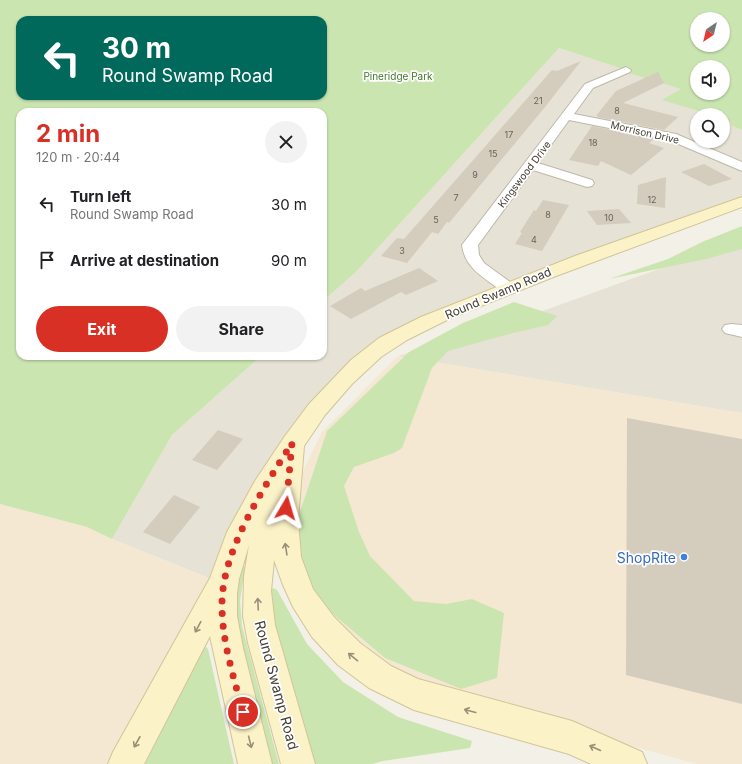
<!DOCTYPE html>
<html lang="en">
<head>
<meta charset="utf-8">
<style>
	body { margin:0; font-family:Inter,sans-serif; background:#f2f2f2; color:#202124; height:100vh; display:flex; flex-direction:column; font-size:15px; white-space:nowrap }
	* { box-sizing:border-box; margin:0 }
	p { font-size:13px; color:#757577 }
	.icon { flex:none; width:22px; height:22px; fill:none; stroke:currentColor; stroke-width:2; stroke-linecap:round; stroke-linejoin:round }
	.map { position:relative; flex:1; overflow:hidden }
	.side { position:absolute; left:16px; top:108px; width:311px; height:252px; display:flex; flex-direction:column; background:#fff; border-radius:12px; box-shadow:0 1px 3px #0004 }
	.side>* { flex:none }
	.hud { position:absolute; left:16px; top:16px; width:311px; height:84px; border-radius:12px; box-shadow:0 1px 3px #0004; background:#00695c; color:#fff; overflow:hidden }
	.needle { width:26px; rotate:215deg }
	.tools { position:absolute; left:690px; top:12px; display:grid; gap:8px }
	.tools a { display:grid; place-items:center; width:40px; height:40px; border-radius:50%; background:#fff; box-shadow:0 1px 3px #0004; font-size:20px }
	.pin { position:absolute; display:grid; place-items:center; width:34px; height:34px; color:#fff; margin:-17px; border:2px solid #fff; border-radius:50%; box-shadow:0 1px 4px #0007 }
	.me { position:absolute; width:44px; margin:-22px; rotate:7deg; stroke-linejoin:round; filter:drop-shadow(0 0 3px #0008) }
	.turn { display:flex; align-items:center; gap:14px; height:84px; padding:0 20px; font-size:18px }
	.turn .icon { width:52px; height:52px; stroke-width:2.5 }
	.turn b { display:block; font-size:28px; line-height:34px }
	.round { display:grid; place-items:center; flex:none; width:42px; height:42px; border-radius:21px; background:#f2f2f2 }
	.summary { display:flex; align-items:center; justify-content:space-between; height:68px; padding:0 20px }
	h1 { font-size:24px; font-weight:700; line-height:30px; color:#d93025 }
	.action { display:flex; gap:8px; margin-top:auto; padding:8px 20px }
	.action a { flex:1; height:46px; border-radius:24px; background:#d93025; color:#fff; font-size:16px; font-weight:700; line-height:46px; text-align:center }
	.action a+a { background:#f2f2f2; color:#202124 }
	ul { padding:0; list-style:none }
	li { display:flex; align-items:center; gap:12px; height:56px; padding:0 20px }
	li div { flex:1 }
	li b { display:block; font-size:15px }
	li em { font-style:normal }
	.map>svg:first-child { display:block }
	.residential { fill:#e6e2d5; fill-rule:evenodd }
	.commercial { fill:#f4e8d3 }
	.green { fill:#cbe5b1; fill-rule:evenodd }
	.building { fill:#d4ccbd }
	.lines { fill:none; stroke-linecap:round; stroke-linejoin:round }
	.minor-casing { stroke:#beb8aa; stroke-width:2 }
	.secondary-casing { stroke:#d1c498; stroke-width:2 }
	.minor { fill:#fff; fill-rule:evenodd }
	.secondary { fill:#fcf2c7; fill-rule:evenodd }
	.oneway { stroke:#979077 }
	.route { stroke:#d93025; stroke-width:7; stroke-dasharray:0 12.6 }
	.shop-dot { fill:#3f7fe0; stroke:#fff; stroke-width:1.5 }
	.labels { text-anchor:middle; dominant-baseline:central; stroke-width:3.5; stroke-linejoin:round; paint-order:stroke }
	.far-number-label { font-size:9px; fill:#696358 }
	.far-park-label { font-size:10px; fill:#43752c; stroke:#fff }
	.far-street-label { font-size:10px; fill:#454036; stroke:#fff }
	.street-label { font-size:12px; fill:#454036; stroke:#fff }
	.near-shop-label { font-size:14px; fill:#366cbe; stroke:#fff; text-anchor:end }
	.near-street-label { font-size:14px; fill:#454036; stroke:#fff }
</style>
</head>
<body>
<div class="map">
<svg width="742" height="764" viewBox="0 0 742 764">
	<rect width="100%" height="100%" fill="#f3f0e7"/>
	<g class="residential">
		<path d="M559,48L697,93L742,117L730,125L742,130V202L391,340L312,416L224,581L209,578L112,539L172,435L261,356H323V301L356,272ZM697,115H723V141H697Z"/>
		<path d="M742,239V413L398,356L498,327Z"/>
	</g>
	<g class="commercial">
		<path d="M398,356L742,413V764H697L415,686L347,641L296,581L292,493L322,432Z"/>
		<path d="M0,504L87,527L112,539L209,578L107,764H0Z"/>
	</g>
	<g class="green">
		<path d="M0,0H742V130L730,125L732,123L723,119V115H712L662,100L681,89L622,71L626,70L559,48L356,272L323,301V112H20V356H261L172,435L112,539L87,527L0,504ZM697,19H723V45H697ZM20,20H323V96H20ZM697,67H723V93H697Z"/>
		<path d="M742,226V249L706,259L609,279L668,259L702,242Z"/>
		<path d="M514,302L557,316L548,325L513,333L448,351L432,368L402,448L394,453L354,467L344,486L359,532L370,556L414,601L446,604L472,599L504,613L497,678L461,689L385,658L314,598L292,536L327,431L409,352L463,323Z"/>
		<path d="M241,566L245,567L240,601L242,626L279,764H271L236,629L233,596Z"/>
		<path d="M273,588L277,590L307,644L343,682L398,717L472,741L470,748L383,761L372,764H314L273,623L270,592Z"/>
		<path d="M206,647L208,649L234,764H145L204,648Z"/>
	</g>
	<g class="building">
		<path d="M581,61L545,107L449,223L447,222L438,234L432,232L407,263L381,256L397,238L404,239L552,70L557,71Z"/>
		<path d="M658,72L664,83L623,103L678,117L664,130L597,117L598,115L596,116L616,91Z"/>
		<path d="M592,126L654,139L649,143L664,148L631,175L601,161L598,166L569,160Z"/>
		<path d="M704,164L732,179L709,186L681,172Z"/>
		<path d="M666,177L665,208L637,204L638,185Z"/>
		<path d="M543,200L569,205L542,251L515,244L522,233L520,232L534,210L536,211Z"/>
		<path d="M619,209L631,223L597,225L587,211Z"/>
		<path d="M419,268L438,281L406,295L401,292L351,319L330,306L361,288L365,291Z"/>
		<path d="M627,418L742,439V704L626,675Z"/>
		<path d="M218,430L243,439L217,470L192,460Z"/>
		<path d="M174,495L200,507L170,544L143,532Z"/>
	</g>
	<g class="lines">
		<g class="minor-casing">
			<g id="minor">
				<path d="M626,67L631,70L630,72L593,88L574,114L676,134L742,162V171L669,140L569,120L538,163L592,180L594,183L592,186L587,187L533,170L478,245L479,255L484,263L514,285L516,288L514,291L508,293L502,291C485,278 465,269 462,245L585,84Z"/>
				<path d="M731,324L742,325V337L725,333L722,329L725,325Z"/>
			</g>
		</g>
		<g class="secondary-casing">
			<path id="secondary" d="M742,197V207L556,276L449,319L407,340L381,357L352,384L325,415L304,446L298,520L301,557L313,589L334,617L360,643L391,666L418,679L572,721L642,752L647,764H591L569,754L414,710L369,688L338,665L312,637L293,607L283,585L274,560L271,591L275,625L315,764H281L248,643L243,616L244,576L249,545L239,579L237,594V616L243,648L272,764H238L210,636L144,764H108L113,752L210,578L227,532L255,481L285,436L309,404L351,360L379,338L421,317L575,256Z"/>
		</g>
		<use href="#minor" class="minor"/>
		<use href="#secondary" class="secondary"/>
	</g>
	<defs><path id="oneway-shaft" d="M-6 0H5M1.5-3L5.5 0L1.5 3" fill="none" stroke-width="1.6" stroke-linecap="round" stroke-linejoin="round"/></defs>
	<g class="oneway">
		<use href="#oneway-shaft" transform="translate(286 549) rotate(-99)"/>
		<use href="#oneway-shaft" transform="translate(258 604) rotate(-93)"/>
		<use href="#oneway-shaft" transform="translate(198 627) rotate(118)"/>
		<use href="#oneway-shaft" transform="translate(353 657) rotate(-141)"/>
		<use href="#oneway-shaft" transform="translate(470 711) rotate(-165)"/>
		<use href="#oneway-shaft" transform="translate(137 742) rotate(119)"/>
		<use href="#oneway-shaft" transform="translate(250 742) rotate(76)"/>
		<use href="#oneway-shaft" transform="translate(595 748) rotate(-156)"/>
	</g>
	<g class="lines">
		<path class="route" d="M243,712C234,678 222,642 222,606C221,551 264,488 292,443L286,508"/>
	</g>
	<circle class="shop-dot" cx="684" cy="557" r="4"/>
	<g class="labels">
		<g class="far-number-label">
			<text x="538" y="100">21</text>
			<text x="617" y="110">8</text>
			<text x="509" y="134">17</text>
			<text x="593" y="142">18</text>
			<text x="493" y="153">15</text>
			<text x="475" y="174">9</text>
			<text x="456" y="197">7</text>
			<text x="652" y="199">12</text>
			<text x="548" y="214">8</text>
			<text x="609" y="217">10</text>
			<text x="436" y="219">5</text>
			<text x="534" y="239">4</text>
			<text x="402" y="250">3</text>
		</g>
		<g class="far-park-label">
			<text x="398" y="76">Pineridge Park</text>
		</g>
		<g class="far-street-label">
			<text transform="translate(645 132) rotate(13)">Morrison Drive</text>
			<text transform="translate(524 174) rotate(-53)">Kingswood Drive</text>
		</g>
		<g class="street-label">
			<text transform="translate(498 293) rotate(-23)">Round Swamp Road</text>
		</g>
		<g class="near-shop-label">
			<text x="676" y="557">ShopRite</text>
		</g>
		<g class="near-street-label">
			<text transform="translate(277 685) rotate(75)">Round Swamp Road</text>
		</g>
	</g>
</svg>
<div class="tools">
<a><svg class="needle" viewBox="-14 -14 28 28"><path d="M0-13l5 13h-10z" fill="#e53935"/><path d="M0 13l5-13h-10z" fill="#757577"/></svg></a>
<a><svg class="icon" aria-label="sound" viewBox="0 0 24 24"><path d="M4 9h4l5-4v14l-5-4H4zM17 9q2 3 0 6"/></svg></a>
<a><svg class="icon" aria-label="search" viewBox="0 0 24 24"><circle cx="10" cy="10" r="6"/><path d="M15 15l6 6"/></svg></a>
</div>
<div class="pin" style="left:243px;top:712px;background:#d93025"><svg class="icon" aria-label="arrive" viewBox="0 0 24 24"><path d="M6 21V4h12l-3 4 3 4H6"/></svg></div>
<svg class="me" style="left:286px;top:508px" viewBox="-20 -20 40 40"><path d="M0-17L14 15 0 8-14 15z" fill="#d93025" stroke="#fff" stroke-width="4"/></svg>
<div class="hud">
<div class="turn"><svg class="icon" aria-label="left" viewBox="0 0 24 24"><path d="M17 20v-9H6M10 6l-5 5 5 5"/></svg><div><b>30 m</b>Round Swamp Road</div></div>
</div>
<section class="side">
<div class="summary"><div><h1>2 min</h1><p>120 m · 20:44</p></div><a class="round"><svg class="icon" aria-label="close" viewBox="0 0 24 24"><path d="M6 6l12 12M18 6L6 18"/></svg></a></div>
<ul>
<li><svg class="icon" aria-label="left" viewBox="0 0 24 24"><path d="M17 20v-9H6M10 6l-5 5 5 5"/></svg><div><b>Turn left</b><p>Round Swamp Road</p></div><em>30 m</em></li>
<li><svg class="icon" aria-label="arrive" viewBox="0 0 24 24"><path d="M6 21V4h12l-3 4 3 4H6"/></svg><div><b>Arrive at destination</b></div><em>90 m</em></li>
</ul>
<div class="action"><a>Exit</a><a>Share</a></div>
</section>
</div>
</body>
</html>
